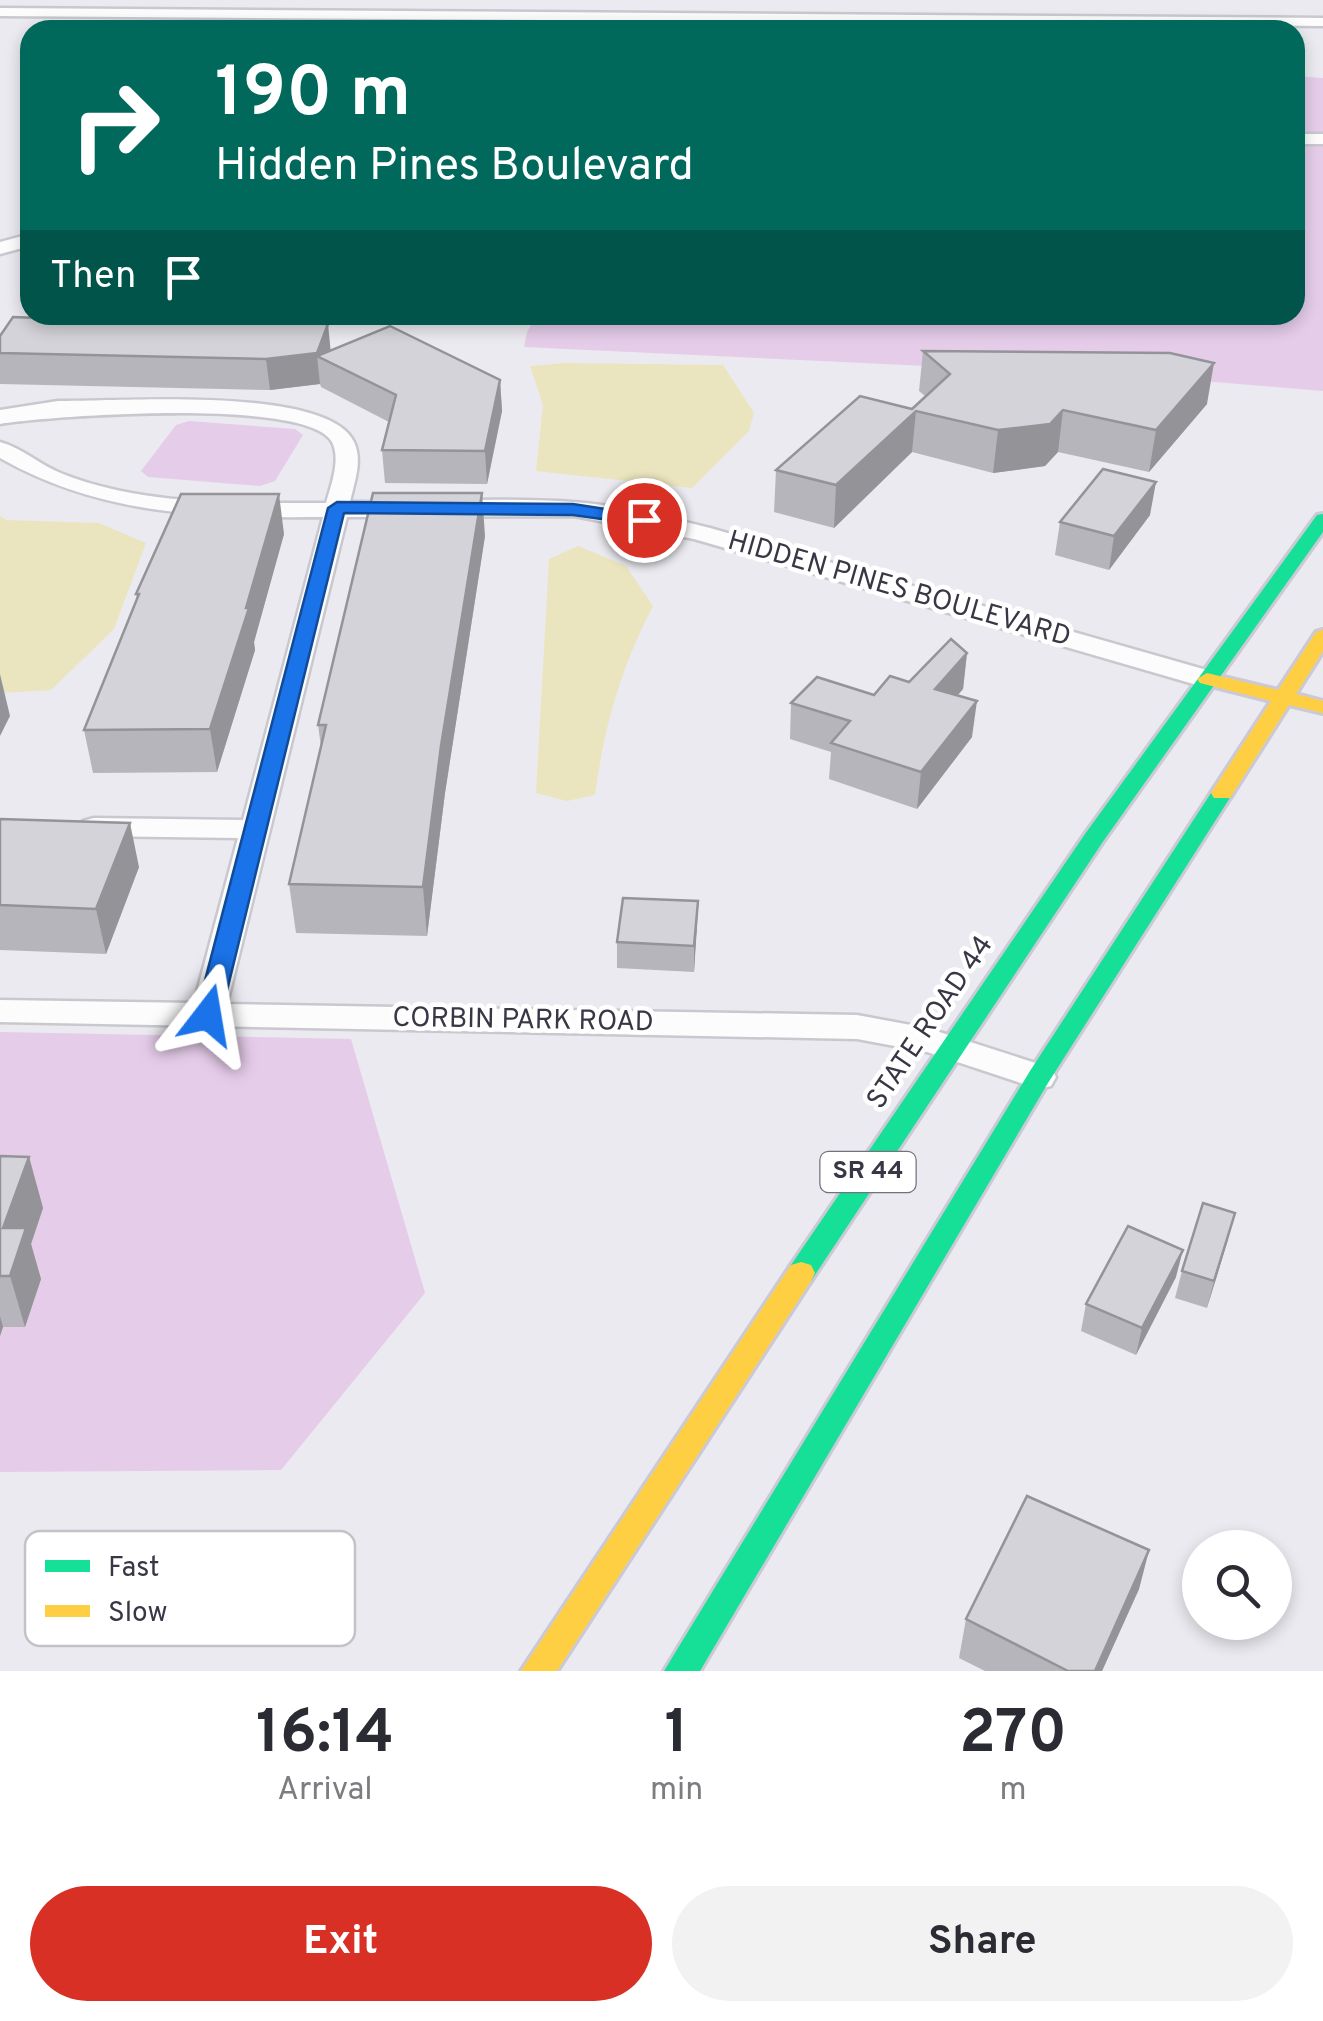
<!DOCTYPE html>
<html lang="en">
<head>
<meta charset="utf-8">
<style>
	body { margin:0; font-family:Overpass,sans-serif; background:#f2f2f3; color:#2b2b33; height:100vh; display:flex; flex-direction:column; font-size:38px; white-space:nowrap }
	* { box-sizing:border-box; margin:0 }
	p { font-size:32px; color:#7c7c81 }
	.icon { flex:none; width:55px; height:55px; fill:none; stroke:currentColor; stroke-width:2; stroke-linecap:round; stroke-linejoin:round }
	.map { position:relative; height:1671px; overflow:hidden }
	.drawer { display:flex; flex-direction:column; background:#fff; flex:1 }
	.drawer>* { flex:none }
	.banner { position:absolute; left:20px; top:20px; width:1285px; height:305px; border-radius:30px; box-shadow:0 5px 15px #0003; background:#00695c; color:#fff; overflow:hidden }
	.buttons { position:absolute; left:1182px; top:1530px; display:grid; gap:20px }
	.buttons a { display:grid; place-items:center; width:110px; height:110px; border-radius:50%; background:#fff; box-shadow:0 5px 15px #0003; font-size:50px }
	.pin { position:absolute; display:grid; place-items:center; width:85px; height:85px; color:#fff; margin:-42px; border:5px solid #fff; border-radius:50%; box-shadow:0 2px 10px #0007 }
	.me { position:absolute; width:110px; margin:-55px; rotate:14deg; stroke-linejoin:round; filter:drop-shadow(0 0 8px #0008) }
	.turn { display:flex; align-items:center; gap:35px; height:210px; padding:0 30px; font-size:45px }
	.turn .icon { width:130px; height:130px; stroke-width:2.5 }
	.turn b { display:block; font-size:70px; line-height:85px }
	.then { display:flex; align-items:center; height:95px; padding:0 30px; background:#0003; gap:20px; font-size:38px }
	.eta { display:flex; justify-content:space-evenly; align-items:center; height:170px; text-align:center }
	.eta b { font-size:60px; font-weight:700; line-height:70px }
	.action { display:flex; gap:20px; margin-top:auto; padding:20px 30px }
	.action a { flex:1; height:115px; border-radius:60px; background:#d93025; color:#fff; font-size:40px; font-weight:700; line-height:115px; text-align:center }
	.action a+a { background:#f2f2f3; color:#2b2b33 }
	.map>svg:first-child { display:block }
	.green { fill:#e5cce9 }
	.water { fill:#eae5be }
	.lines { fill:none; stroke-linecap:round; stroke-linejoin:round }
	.street-casing { stroke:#c9c8ce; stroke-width:5 }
	.fast-casing { stroke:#cbc9d6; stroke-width:6 }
	.slow-casing { stroke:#cbc9d6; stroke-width:6 }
	.street { fill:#fcfcfd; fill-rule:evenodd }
	.fast { fill:#16e098; fill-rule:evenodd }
	.slow { fill:#ffcf43; fill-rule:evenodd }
	.wall { fill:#b6b5bb }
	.shaded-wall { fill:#949498 }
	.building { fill:#d4d3d9; stroke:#949498; stroke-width:2.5 }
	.route { fill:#1a73e8; stroke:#114b97; stroke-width:2.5 }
	.labels { text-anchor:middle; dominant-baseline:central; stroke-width:9; stroke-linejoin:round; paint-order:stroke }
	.shield { fill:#fff; stroke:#74737d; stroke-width:2.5 }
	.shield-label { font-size:25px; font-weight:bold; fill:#383745 }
	.street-label { font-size:28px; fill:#383745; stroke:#fff }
	.key { fill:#fff; stroke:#c3c3c7; stroke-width:2.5 }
	.key-label { font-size:28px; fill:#383745 }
</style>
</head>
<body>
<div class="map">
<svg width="1323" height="1671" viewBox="0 0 1323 1671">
	<rect width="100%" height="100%" fill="#ebeaf0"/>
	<g class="green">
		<path d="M1295,76L1323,78V391L1142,376L524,347L527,332L537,315H1295Z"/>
		<path d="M189,421L295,429L303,435L275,481L260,486L148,477L141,471L176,425Z"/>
		<path d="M0,1032L351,1039L425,1293L281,1470L0,1472Z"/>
	</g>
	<g class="water">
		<path d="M565,363L723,365L754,413L749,431L692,488L536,471L543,405L530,366Z"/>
		<path d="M0,516L6,520L99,523L146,543L114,629L51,690L0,693Z"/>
		<path d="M578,546L626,566L653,606C620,670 605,724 595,795L567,801L536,793L549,559Z"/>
	</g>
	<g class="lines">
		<g class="street-casing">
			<g id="street">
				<path d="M0,8L1323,18V26L0,16Z"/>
				<rect x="1295" y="134" width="28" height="10"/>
				<path d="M30,234V246L0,254V242Z"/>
				<path d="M58,401C117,402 327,385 354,442C363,461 354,483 350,502C424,502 499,497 573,502C619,505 665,517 710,528L1217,673L1221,679L1217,685H1197L694,539L574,516L347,517L227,1004L857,1015L927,1028L1051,1068L1056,1077L1051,1086L1039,1089L927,1052L857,1039L0,1022V1000L194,1003L238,838L94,836L83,833L79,827L83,821L94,818L243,820L323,517C208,518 102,516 0,458V442C23,448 41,466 63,474C144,506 240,503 326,503C331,485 341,460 332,442C307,397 51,416 0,424V410Z"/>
			</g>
		</g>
		<g class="fast-casing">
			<g id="fast">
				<path d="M1323,514V532L1102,843L811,1281L801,1284L791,1281L787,1273L791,1265L1085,834L1317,515Z"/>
				<path d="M1222,786L1233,793L1048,1083L700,1671H664L1030,1071L1211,793Z"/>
			</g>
		</g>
		<g class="slow-casing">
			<g id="slow">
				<path d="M1323,630V651L1296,694L1323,701V713L1289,705L1230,798H1214L1211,793L1271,701L1200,683L1197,679L1207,673L1278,690L1316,632Z"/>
				<path d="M801,1262L811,1265L815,1273L811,1281L557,1671H521L791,1265Z"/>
			</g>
		</g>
		<use href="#street" class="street"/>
		<use href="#fast" class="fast"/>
		<use href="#slow" class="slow"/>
	</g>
	<g class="wall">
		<path d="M0,336L331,351L500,380L502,411L487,484L385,483L382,450L389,422L321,387L320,384L270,390L0,384Z"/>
		<path d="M923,351L1207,404L1149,472L1058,452L1045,466L993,473L912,452L834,528L774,512L776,470L912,409L925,396L919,391Z"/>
		<path d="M1150,515L1109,570L1055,555L1060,522Z"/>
		<path d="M284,534L254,642L255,650L217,772L93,773L84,730L137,599L136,594Z"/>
		<path d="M485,536L445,793L427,936L296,933L289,884L321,747L318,725Z"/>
		<path d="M967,653L963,689L957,696L972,737L917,809L829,779L831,752L790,739L791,703L874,695L909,682Z"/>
		<path d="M0,819L139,867L106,954L0,950Z"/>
		<path d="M698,901L694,972L617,968V942Z"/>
		<path d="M0,1156L29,1157L43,1208L31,1244L41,1279L25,1327H3L0,1336Z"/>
		<path d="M1228,1239L1207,1308L1175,1298L1182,1271Z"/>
		<path d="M1176,1277L1136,1355L1081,1331L1086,1304Z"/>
		<path d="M1149,1550L1139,1589L1102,1671H985L959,1658L966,1619Z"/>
	</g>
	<g class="shaded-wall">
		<path d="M328,324L331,354L317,356L320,384L270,390L266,359Z"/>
		<path d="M1214,363L1207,404L1149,472L1156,430Z"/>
		<path d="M500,380L502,411L487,484L485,451Z"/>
		<path d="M1063,410L1058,452L1045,466L993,473L998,430Z"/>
		<path d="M916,411L912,452L834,528L836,485Z"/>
		<path d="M1156,482L1150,515L1109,570L1114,536Z"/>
		<path d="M482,493L485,536L445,793L427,936L423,887L441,746Z"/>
		<path d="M279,494L284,534L254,642L255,650L217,772L210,729Z"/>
		<path d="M967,653L963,689L932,725L935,689Z"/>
		<path d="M0,674L10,716L0,736Z"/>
		<path d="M977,701L972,737L917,809L921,772Z"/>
		<path d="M130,823L139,867L106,954L96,909Z"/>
		<path d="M698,901L697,927L694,972V946Z"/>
		<path d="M29,1157L43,1208L31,1244L41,1279L25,1327L10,1276L3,1228Z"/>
		<path d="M1235,1213L1228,1239L1207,1308L1214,1281Z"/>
		<path d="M1183,1250L1176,1277L1136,1355L1142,1328Z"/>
		<path d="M0,1316L3,1327L0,1336Z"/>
		<path d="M1149,1550L1139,1589L1102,1671H1095Z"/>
	</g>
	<g class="building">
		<path d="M13,317L168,323L170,318L328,324L317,353L266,359L0,353V336Z"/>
		<path d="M390,326L500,380L485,451L382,450L396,395L317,356Z"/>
		<path d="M923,351L1170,353L1214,363L1156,430L1063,410L1050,424L998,430L916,411L836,485L776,470L860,396L912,409L950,374Z"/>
		<path d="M1103,469L1156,482L1114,536L1060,522Z"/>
		<path d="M373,493H482L441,746L423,887L289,884L326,725H318Z"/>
		<path d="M181,494H279L246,608H249L210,729L84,730L139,594H136Z"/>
		<path d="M951,639L967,653L935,689L977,701L921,772L831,743L850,721L791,703L817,677L874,695L890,676L909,682Z"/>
		<path d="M0,819L130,823L96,909L0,905Z"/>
		<path d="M623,898L698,901L694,946L617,942Z"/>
		<path d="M0,1156L29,1157L3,1228H26L10,1276H0Z"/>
		<path d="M1203,1203L1235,1213L1214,1281L1182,1271Z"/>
		<path d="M1128,1226L1183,1250L1142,1328L1086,1304Z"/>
		<path d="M1027,1496L1149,1550L1095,1671H1068L966,1619Z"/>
	</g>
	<path class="route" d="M337,502L573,504L644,515L653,520L644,525L573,515L344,513L221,1015L208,1023L196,1015L328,508Z"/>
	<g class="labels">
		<rect class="shield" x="820.5" y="1152" width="95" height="40" rx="8"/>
		<g class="shield-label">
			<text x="868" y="1172">SR 44</text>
		</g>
		<g class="street-label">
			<text transform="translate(899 590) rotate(16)">HIDDEN PINES BOULEVARD</text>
			<text transform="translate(523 1021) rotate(1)">CORBIN PARK ROAD</text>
			<text transform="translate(931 1023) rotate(-56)">STATE ROAD 44</text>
		</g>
	</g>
	<rect x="25" y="1531" width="330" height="115" rx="15" class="key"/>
	<rect x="45" y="1560" width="45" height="12" fill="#16e098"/>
	<rect x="45" y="1605" width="45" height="12" fill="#ffcf43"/>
	<g class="key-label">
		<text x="108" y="1576">Fast</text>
		<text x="108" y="1621">Slow</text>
	</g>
</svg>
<div class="buttons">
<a><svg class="icon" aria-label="search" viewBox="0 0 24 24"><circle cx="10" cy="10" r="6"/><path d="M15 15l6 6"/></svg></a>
</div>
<div class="pin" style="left:644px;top:520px;background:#d93025"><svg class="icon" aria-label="arrive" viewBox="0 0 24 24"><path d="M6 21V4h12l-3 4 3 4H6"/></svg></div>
<svg class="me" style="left:208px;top:1015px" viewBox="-20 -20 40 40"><path d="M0-17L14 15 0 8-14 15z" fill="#1a73e8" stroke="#fff" stroke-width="4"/></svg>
<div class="banner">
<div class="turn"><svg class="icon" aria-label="right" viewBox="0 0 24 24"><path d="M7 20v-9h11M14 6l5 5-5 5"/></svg><div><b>190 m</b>Hidden Pines Boulevard</div></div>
<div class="then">Then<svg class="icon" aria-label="arrive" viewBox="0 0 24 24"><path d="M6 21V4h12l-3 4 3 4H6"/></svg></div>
</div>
</div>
<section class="drawer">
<div class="eta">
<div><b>16:14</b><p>Arrival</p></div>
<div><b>1</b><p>min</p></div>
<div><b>270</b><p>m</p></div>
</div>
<div class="action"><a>Exit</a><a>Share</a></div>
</section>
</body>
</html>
